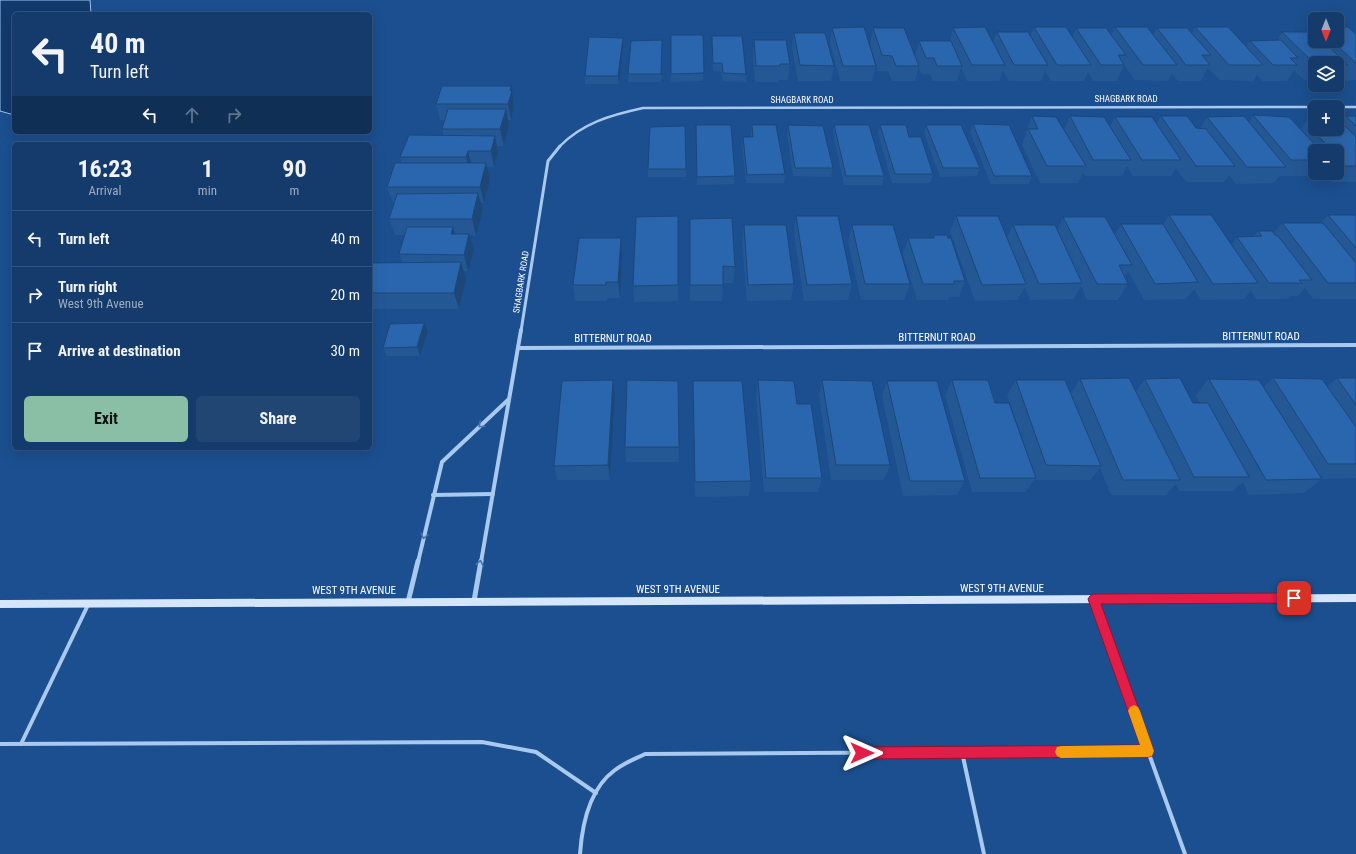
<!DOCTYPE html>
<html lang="en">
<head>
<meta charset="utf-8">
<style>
	body { margin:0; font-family:"Roboto Condensed",sans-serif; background:#214673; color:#f1f3f6; height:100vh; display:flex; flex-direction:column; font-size:15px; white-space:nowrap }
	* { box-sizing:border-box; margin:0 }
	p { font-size:13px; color:#9dadc1 }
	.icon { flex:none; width:22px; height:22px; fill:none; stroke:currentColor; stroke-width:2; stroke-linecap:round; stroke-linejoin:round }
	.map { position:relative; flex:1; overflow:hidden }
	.drawer { position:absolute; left:12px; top:142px; width:360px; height:308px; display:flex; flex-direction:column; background:#143b6b; border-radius:6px; box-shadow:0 4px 16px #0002,0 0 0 1px #33557e }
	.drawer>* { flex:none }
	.hud { position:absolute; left:12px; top:12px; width:360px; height:122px; border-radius:6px; box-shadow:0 4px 16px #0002,0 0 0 1px #33557e; background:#143b6b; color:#f1f3f6; overflow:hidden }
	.needle { width:26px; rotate:180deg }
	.buttons { position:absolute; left:1308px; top:12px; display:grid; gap:8px }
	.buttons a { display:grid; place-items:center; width:36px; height:36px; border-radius:6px; background:#143b6b; box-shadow:0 4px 16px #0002,0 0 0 1px #33557e; font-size:20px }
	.pin { position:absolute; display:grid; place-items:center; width:34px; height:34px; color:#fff; margin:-17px; border-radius:8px; box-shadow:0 2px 6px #0006 }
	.me { position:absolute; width:44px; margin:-22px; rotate:90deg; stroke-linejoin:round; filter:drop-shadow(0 0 3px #0008) }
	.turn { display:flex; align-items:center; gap:14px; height:84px; padding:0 12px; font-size:18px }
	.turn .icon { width:52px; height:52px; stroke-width:2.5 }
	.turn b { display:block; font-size:28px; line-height:34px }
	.lanes { display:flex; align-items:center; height:38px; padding:0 12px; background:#0003; justify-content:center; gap:20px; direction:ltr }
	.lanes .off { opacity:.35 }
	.eta { display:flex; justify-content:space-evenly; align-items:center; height:68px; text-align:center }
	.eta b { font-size:24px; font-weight:700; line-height:28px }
	.action { display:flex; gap:8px; margin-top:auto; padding:8px 12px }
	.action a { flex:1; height:46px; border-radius:6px; background:#8abfa5; color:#111; font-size:16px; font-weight:700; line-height:46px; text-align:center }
	.action a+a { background:#214673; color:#f1f3f6 }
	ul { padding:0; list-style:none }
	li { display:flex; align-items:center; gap:12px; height:56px; padding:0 12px; border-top:1px solid #33557e }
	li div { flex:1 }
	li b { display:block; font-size:15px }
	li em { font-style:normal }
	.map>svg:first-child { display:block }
	.water { fill:#123a6d; stroke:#9cc4f0 }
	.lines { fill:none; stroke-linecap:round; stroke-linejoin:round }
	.lane { stroke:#a9c9ee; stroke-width:4 }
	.street-far3 { stroke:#a9c9ee; stroke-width:2.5 }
	.street-far2 { stroke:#a9c9ee; stroke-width:3 }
	.street-far1 { stroke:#a9c9ee; stroke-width:4 }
	.street { stroke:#a9c9ee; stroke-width:5 }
	.secondary { fill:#d6e6fa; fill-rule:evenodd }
	.wall { fill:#245895 }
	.shaded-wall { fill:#1d4779 }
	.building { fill:#2a66ad; stroke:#1d4779 }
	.oneway { stroke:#4674ac }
	.route { fill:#e11d48; stroke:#92132f }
	.slow { fill:#f59e0b }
	.labels { text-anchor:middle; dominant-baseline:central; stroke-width:4; stroke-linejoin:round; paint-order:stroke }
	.far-street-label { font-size:9px; fill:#fff; stroke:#1b4f8f }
	.street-label { font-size:11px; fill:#fff; stroke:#1b4f8f }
</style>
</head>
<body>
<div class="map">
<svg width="1356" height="854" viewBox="0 0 1356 854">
	<rect width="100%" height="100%" fill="#1b4f8f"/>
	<path class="water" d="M0,0H90L91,14H14V115L0,111Z"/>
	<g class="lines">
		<g class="lane">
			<path d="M1094,601L1185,854"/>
			<path d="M0,744L482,742L536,752L596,793"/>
			<path d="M21,744L88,605"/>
			<path d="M962,752L984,854"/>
			<path d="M580,854C582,825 590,788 615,770C624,763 635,759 645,754L1148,751"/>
		</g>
		<g class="street-far3">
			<path d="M1330,107H1356"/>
			<path d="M559,147C582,123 611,115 643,108L1315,107"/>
		</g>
		<path class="street-far2" d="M521,331L548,161L560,146"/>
		<g class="street-far1">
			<path d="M518,348L1356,345"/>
			<path d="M433,495L493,494"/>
			<path d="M418,562L442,462L509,399"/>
			<path d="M481,562L521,330"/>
		</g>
		<g class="street">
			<path d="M474,601L481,561"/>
			<path d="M408,602L418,561"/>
		</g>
		<path class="secondary" d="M1356,594V602L0,608V600Z"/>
	</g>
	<g class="wall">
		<path d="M1034,27L1072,37L1076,28L1111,35L1115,27L1153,35L1157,28L1192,34L1195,27L1246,47L1250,41H1277L1282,32H1313L1315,30V41H1337L1355,32L1356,30V80L1346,81L1341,75L1337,81V63H1315V80H1304L1294,70L1287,81H1262L1257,75L1253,81L1219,80L1208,68L1201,81H1178L1172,74L1168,81L1135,80L1124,65L1117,81H1093L1088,72L1084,81H1051L1045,71L1041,81H1009L1003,70L999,81H967L961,68L957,81H933L930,74H921L919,67L915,81H892L888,71H878L870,44L873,28L915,56L919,41H950L953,28L993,43L997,32L1030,36Z"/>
		<path d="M832,28L876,66L872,81H840L830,43Z"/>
		<path d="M794,33L834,66L831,81H798L792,48Z"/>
		<path d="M671,35L704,73L703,81L671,82Z"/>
		<path d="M712,36L746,74V82L723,81L721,72L713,71Z"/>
		<path d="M754,40L790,64L788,80H778V82H755L753,55Z"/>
		<path d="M623,46L619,84H585V76Z"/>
		<path d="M662,48L661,82H628V74Z"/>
		<path d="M514,101V107L511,120H508L509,125L504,146H497L498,152L494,167H487L490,180L484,203H481L483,210L476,236L469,235L474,250L468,271H463L466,279L459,309H370V263H402L399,254L405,235H395L389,219L394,203H393L387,187L402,163L400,157L444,135L442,129L445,120H440L436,104Z"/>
		<path d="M1253,115L1301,129L1310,116H1315V129H1337L1346,116H1356V182H1332L1324,173H1337V151H1315V173H1318L1316,176H1279L1274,183L1236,184L1229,175L1224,182H1186L1176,168L1171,176H1133L1127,166L1122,176H1085L1083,173L1078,183H1040L1022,145L1026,134V132L1032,116L1064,129L1070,116L1110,126L1115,117L1156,124L1161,116L1196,128L1200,129L1207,117L1249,122Z"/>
		<path d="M973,124L1032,176L1029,184H991L970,132Z"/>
		<path d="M696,125L735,176L734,184L697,185Z"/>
		<path d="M752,125L785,174L784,183H746L742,146L743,137H751V133Z"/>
		<path d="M788,125L833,168L831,177L793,176L787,133Z"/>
		<path d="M834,125L884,176L882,185H844L833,133Z"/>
		<path d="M880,125L909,137L933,174L930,183H892L878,133Z"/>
		<path d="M926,125L980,168L977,176L940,177L924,133Z"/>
		<path d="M685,126L686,177H648V169Z"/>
		<path d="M1169,215L1231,245L1237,237L1254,236L1258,231L1274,233L1282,223H1321L1328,215H1356V299H1313L1305,288L1298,296H1290L1287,299H1256L1251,291L1244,299L1201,300L1194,289L1186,299L1144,300L1128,271L1125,276L1128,284L1118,300H1087L1081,286L1073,299L1030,300L1025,287L1018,300L975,301L950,232L956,216L1007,238L1013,225L1057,230L1063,217L1115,234L1121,224L1163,225Z"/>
		<path d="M678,216V301L634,302L633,286Z"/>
		<path d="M796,216L852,284L848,300L804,301L794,233Z"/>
		<path d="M690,219L735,267L733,283H723L722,301H690Z"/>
		<path d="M744,225L794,284L791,300L747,301L742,241Z"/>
		<path d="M852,225L910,284L904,300H861L848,242Z"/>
		<path d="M934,235L965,281L959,297H949L948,300H917L903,254L908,238H933Z"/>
		<path d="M621,238L622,255L620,298H607V301H575L573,285Z"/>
		<path d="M424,323L428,331L420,356H387L383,348Z"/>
		<path d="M1273,378L1328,386L1337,378H1356V478L1321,479H1322L1304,493L1249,495L1243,482L1233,491H1179L1176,484L1166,495H1111L1100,468L1090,480H1036L1035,478L1026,492H972L945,395L952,380L995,403L1030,461L1007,395L1016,380L1071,393L1080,379L1136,392L1145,379L1193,403H1200L1196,395L1209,379L1264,387Z"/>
		<path d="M613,380L615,396L610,480H557L554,466Z"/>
		<path d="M758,380L797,404L822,478L818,492H764L756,396Z"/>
		<path d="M822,380L890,465L884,480H831L819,395Z"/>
		<path d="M678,381L679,462H626L625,447Z"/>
		<path d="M693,381L751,481L749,496L695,497L693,396Z"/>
		<path d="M887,381L965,481L957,495L903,496L882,396Z"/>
	</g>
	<g class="shaded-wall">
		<path d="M623,38V46L619,84L618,76Z"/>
		<path d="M511,86L514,107L511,120L508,104Z"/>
		<path d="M506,109L509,125L504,146L500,129Z"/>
		<path d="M495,136L498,152L494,167L491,151Z"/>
		<path d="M468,151L472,167L470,173L466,157Z"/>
		<path d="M486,163L490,180L484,203L480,187Z"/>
		<path d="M478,193L483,210L476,236L472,219Z"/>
		<path d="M453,227L457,243L451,234Z"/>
		<path d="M469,234L474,250L468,271L464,255Z"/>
		<path d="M621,238L622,255L620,298L618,282Z"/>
		<path d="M461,262L466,279L459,309L454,293Z"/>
		<path d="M424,323L428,331L420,356L417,347Z"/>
		<path d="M613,380L615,396L610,480L608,465Z"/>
	</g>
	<g class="building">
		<path d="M864,27L876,66H843L832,28Z"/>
		<path d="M985,27L1005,65H972L953,28Z"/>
		<path d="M1034,27H1066L1091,65H1057Z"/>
		<path d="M1115,27H1147L1177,65H1143Z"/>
		<path d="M1195,27H1228L1263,65H1229Z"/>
		<path d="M1337,27H1348L1356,34V63L1332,41H1337Z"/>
		<path d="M873,28H904L919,66H896L892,56L882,55Z"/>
		<path d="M1076,28H1106L1126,55H1118L1124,65H1101Z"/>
		<path d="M1157,28H1187L1211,55H1202L1210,65H1186Z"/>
		<path d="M997,32H1028L1048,65H1014Z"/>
		<path d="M1282,32H1313L1315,34V41H1323L1348,65H1337V63H1315V64Z"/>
		<path d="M794,33H825L834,66L800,65Z"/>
		<path d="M671,35H703L704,73L671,74Z"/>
		<path d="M712,36H742L746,74L723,73L722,63H713Z"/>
		<path d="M589,37L623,38L618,76H585Z"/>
		<path d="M662,40L661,74H628L631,41Z"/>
		<path d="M754,40H786L790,64H780V66H756Z"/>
		<path d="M1281,40L1298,58H1290L1297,65H1273L1250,41Z"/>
		<path d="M919,41H951L962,66H937L934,58H926Z"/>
		<path d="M442,86H511L510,91H512L508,104H436Z"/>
		<path d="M448,109H506L500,129H442Z"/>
		<path d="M1253,115L1289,117L1321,151H1315V160H1291Z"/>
		<path d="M1032,116L1056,117L1086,166H1047L1028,129H1038Z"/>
		<path d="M1070,116L1104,117L1131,160H1093Z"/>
		<path d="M1161,116H1187L1196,128L1206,129L1235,166H1196Z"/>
		<path d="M1244,116L1286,167H1247L1207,117Z"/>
		<path d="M1310,116H1315V122Z"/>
		<path d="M1346,116H1356V126Z"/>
		<path d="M1115,117H1152L1181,160H1142Z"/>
		<path d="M1337,118L1356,137V166H1345L1337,156V151H1332L1311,128L1337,129Z"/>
		<path d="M973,124L1009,125L1032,176H994Z"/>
		<path d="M696,125H731L735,176L697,177Z"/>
		<path d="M752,125H776L785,174L747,175L743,137H753Z"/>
		<path d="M788,125L823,126L833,168H795Z"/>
		<path d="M834,125H869L884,176H846Z"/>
		<path d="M880,125H906L909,137H921L933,174H895Z"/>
		<path d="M926,125H961L980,168H943Z"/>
		<path d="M685,126L686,169H648L650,127Z"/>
		<path d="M409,135L495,136L491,151H468L466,157H400Z"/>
		<path d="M395,163H486L480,187H387Z"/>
		<path d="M478,193L472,219H389L397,194Z"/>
		<path d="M1169,215H1211L1258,283L1213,284Z"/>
		<path d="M1328,215H1356V248Z"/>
		<path d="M678,216V285L633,286L636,217Z"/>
		<path d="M796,216H838L852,284L807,285Z"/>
		<path d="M956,216H998L1026,284L982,285Z"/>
		<path d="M1063,217H1105L1132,265H1119L1128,284H1097Z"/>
		<path d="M732,218L735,267L723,266V285H690V219Z"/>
		<path d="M1282,223H1323L1356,263V283H1328Z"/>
		<path d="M1121,224H1163L1198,282L1155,284Z"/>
		<path d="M744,225H786L794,284L748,285Z"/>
		<path d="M852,225H893L910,284H865Z"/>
		<path d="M1013,225H1055L1082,283L1039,284Z"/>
		<path d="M407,227H453L451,234H469L464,255L399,254Z"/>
		<path d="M1258,231H1272L1275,235L1278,236L1312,280H1299L1302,283H1269L1237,237L1262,236Z"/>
		<path d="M934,235H947L948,238H951L965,281H954V284H923L908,238H934Z"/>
		<path d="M579,238H621L618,282H606V285H573Z"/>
		<path d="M461,262L454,293H370V263Z"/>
		<path d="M424,323L417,347L383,348L390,324Z"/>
		<path d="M1129,378L1180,480H1123L1080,379Z"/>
		<path d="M1180,378L1193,403H1208L1249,477H1194L1145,379Z"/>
		<path d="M1273,378L1322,379L1356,427V464H1328Z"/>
		<path d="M1337,378H1356V405Z"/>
		<path d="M1209,379L1259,380L1322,479L1266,480Z"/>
		<path d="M613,380L608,465L554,466L562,381Z"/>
		<path d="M627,380L678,381L679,447H625Z"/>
		<path d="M758,380L794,381L797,404H811L822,478H766Z"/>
		<path d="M822,380L872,381L890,465H836Z"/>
		<path d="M952,380H988L995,403H1009L1036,478H980Z"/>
		<path d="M1016,380H1065L1101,466L1046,465Z"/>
		<path d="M693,381H742L751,481L695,482Z"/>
		<path d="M887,381H937L965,481H910Z"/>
	</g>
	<defs><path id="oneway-chevron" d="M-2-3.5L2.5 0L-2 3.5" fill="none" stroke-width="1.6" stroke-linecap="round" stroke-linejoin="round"/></defs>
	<g class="oneway">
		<use href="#oneway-chevron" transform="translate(481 425) rotate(137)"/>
		<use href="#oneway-chevron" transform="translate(424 536) rotate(103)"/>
		<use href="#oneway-chevron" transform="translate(480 563) rotate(-80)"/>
	</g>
	<path class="route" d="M1294,593L1298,595L1300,598L1298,602L1294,603L1101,604L1154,751L1152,756L1148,757L862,759L858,757L856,753L858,749L862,747L1140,745L1088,599L1090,596L1094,594Z"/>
	<path class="slow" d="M1134,705L1138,707L1140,711L1154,751L1152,756L1148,757L1061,758L1057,756L1055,752L1057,747L1061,746L1140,745L1128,711L1130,707Z"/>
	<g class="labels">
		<g class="far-street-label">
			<text x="1126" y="99">SHAGBARK ROAD</text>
			<text x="802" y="100">SHAGBARK ROAD</text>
			<text transform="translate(521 282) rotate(-81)">SHAGBARK ROAD</text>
		</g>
		<g class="street-label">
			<text x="1261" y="336">BITTERNUT ROAD</text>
			<text x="937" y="337">BITTERNUT ROAD</text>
			<text x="613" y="338">BITTERNUT ROAD</text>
			<text x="1002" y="588">WEST 9TH AVENUE</text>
			<text x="678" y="589">WEST 9TH AVENUE</text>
			<text x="354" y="590">WEST 9TH AVENUE</text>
		</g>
	</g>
</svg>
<div class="buttons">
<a><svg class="needle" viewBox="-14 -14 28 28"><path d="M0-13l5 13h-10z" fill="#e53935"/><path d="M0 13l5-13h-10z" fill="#9dadc1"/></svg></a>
<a><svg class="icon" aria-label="layers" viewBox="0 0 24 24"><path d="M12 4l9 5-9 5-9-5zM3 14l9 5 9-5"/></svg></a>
<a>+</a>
<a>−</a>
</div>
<div class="pin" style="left:1294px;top:598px;background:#d93025"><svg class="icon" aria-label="arrive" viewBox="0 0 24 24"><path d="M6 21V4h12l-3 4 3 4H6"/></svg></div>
<svg class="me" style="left:862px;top:753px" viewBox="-20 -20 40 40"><path d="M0-17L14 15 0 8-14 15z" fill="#e11d48" stroke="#fff" stroke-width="4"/></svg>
<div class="hud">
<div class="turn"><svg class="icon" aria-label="left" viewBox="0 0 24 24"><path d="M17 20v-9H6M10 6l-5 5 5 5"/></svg><div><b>40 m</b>Turn left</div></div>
<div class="lanes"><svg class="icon" aria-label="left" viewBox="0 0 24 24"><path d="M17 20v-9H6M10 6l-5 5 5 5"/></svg><svg class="icon off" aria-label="ahead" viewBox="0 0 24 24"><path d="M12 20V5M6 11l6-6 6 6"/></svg><svg class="icon off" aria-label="right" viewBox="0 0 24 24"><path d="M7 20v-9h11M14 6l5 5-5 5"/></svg></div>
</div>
<section class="drawer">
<div class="eta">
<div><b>16:23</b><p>Arrival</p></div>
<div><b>1</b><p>min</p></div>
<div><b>90</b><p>m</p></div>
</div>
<ul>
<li><svg class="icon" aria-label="left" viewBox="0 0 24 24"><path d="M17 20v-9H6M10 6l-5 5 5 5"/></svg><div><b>Turn left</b></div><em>40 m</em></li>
<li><svg class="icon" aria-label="right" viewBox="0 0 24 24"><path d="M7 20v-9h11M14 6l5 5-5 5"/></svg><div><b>Turn right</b><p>West 9th Avenue</p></div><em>20 m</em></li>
<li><svg class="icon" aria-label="arrive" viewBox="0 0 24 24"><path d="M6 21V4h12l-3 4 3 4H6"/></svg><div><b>Arrive at destination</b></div><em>30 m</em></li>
</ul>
<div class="action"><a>Exit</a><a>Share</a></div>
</section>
</div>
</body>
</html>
